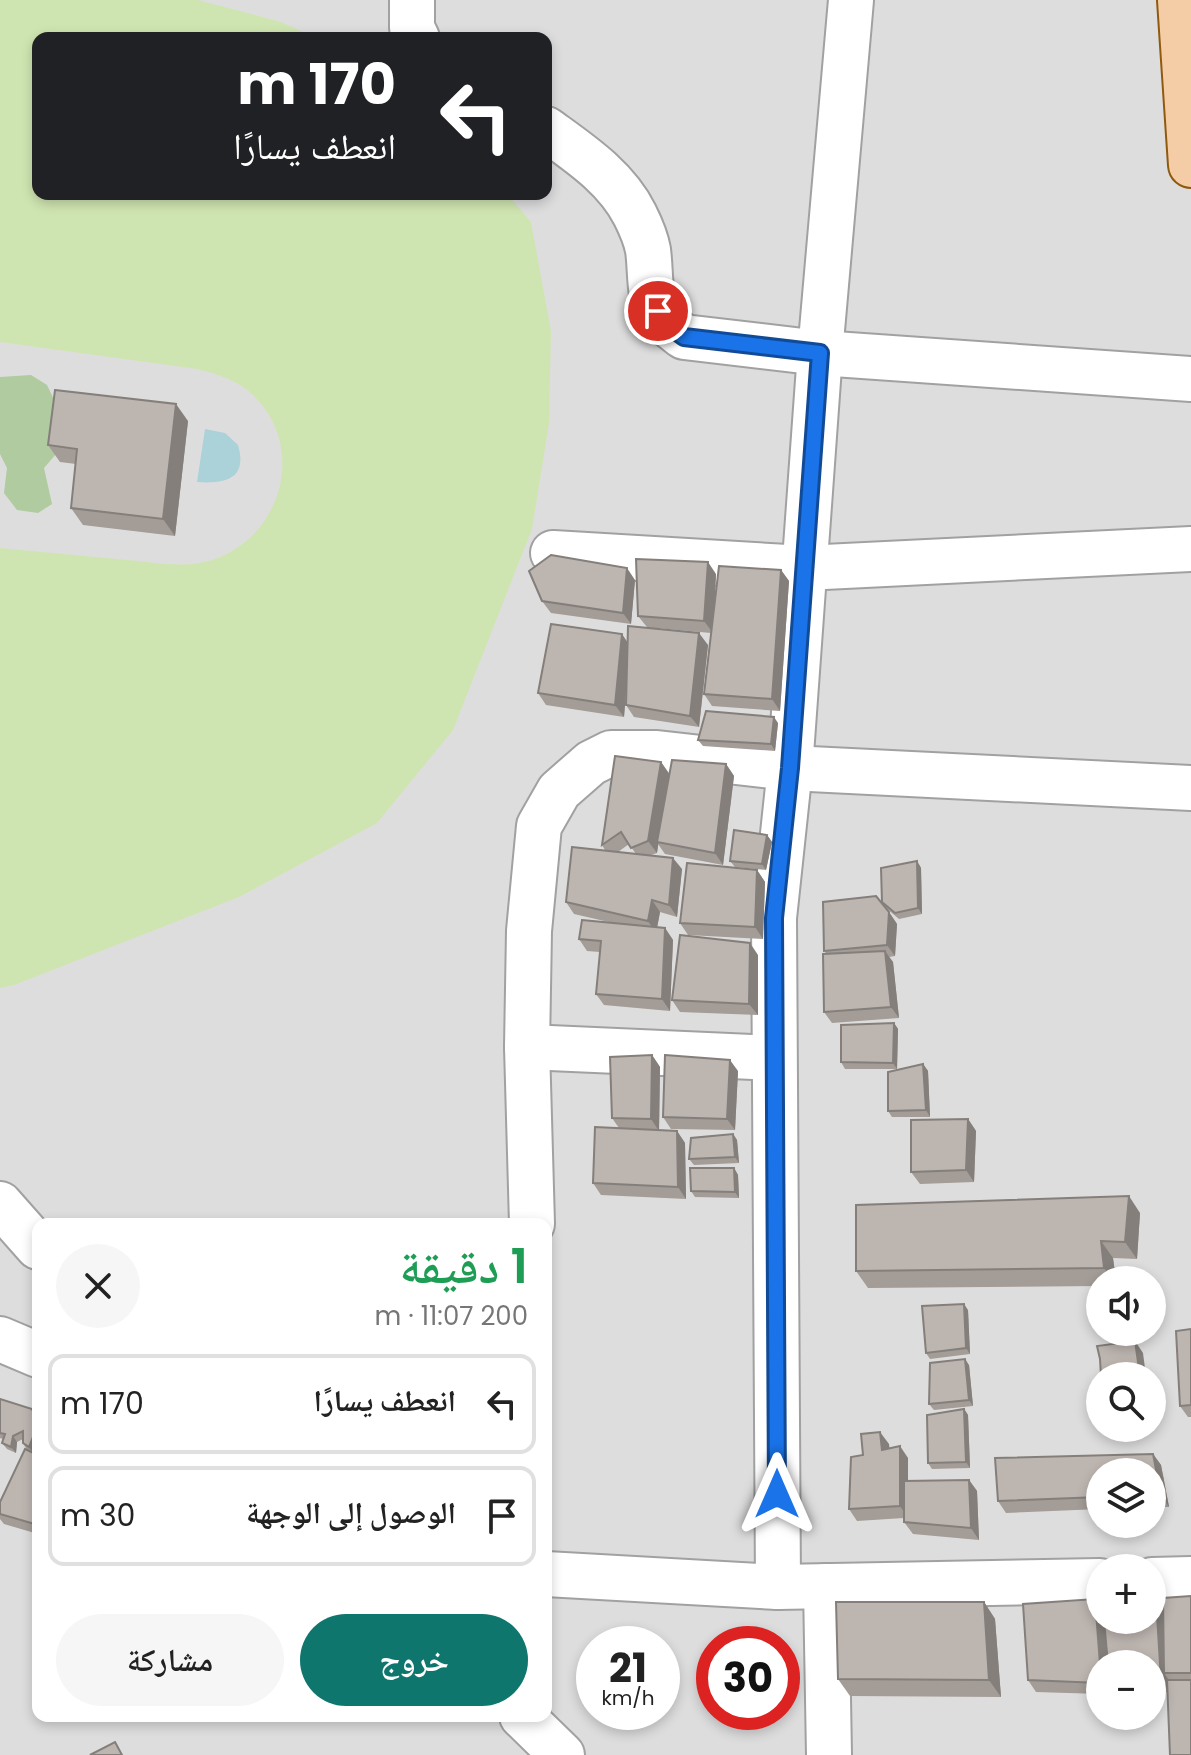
<!DOCTYPE html>
<html lang="ar">
<head>
<meta charset="utf-8">
<style>
	body { margin:0; font-family:Poppins,"Noto Naskh Arabic",sans-serif; background:#f6f6f6; color:#222; direction:rtl; height:100vh; display:flex; flex-direction:column; font-size:30px; white-space:nowrap }
	* { box-sizing:border-box; margin:0 }
	p { font-size:26px; color:#767676 }
	.icon { flex:none; width:44px; height:44px; fill:none; stroke:currentColor; stroke-width:2; stroke-linecap:round; stroke-linejoin:round }
	.map { position:relative; flex:1; overflow:hidden; direction:ltr }
	.sheet { position:absolute; left:32px; top:1218px; width:520px; height:504px; display:flex; flex-direction:column; background:#fff; border-radius:16px; box-shadow:0 4px 12px #0003; direction:rtl }
	.sheet>* { flex:none }
	.hud { position:absolute; left:32px; top:32px; width:520px; height:168px; border-radius:16px; box-shadow:0 4px 12px #0003; direction:rtl; background:#202124; color:#fff; overflow:hidden }
	.controls { position:absolute; left:1086px; top:1266px; display:grid; gap:16px }
	.controls a { display:grid; place-items:center; width:80px; height:80px; border-radius:50%; background:#fff; box-shadow:0 4px 12px #0003; font-size:40px }
	.speed { position:absolute; left:576px; top:1626px; display:flex; gap:16px; font-size:40px; font-weight:700; text-align:center }
	.speed>* { display:grid; place-content:center; width:104px; height:104px; border-radius:50%; background:#fff; box-shadow:0 4px 12px #0003; line-height:1 }
	.speed small { font-size:20px; font-weight:400 }
	.speed .limit { border:12px solid #d22; background:#fff; color:#111 }
	.pin { position:absolute; display:grid; place-items:center; width:68px; height:68px; color:#fff; margin:-34px; border:4px solid #fff; border-radius:50%; box-shadow:0 2px 8px #0007 }
	.me { position:absolute; width:88px; margin:-44px; rotate:0deg; stroke-linejoin:round; filter:drop-shadow(0 0 6px #0008) }
	.turn { display:flex; align-items:center; gap:28px; height:168px; padding:0 24px; font-size:36px }
	.turn .icon { width:104px; height:104px; stroke-width:2.5 }
	.turn b { display:block; font-size:56px; line-height:68px }
	.round { display:grid; place-items:center; flex:none; width:84px; height:84px; border-radius:42px; background:#f6f6f6 }
	.head { display:flex; align-items:center; justify-content:space-between; height:136px; padding:0 24px }
	h1 { font-size:48px; font-weight:600; line-height:60px; color:#1e9e55 }
	.cta { display:flex; gap:16px; margin-top:auto; padding:16px 24px }
	.cta a { flex:1; height:92px; border-radius:48px; background:#0f766e; color:#fff; font-size:32px; font-weight:600; line-height:92px; text-align:center }
	.cta a+a { background:#f6f6f6; color:#222 }
	ul { padding:0; list-style:none }
	li { display:flex; align-items:center; gap:24px; height:100px; margin:0 16px 12px; padding:0 8px; border:4px solid #e0e0e0; border-radius:16px }
	li div { flex:1 }
	li b { display:block; font-size:30px }
	li em { font-style:normal }
	.map>svg:first-child { display:block }
	.residential { fill:#dedddd; fill-rule:evenodd }
	.grass { fill:#cfe5b1 }
	.forest { fill:#afcb9f }
	.water { fill:#abd2d9 }
	.lines { fill:none; stroke-linecap:round; stroke-linejoin:round }
	.minor-casing { stroke:#a1a1a1; stroke-width:48 }
	.primary-casing { stroke:#8f5a0d; stroke-width:48 }
	.minor { stroke:#fff; stroke-width:44 }
	.primary { stroke:#f4cda7; stroke-width:44 }
	.wall { fill:#a39c97; fill-rule:evenodd }
	.shaded-wall { fill:#847f7b }
	.building { fill:#bdb5b0; stroke:#847f7b; stroke-width:2 }
	.route-casing { stroke:#114b97; stroke-width:20 }
	.route { stroke:#1a73e8; stroke-width:14 }
</style>
</head>
<body>
<div class="map">
<svg width="1191" height="1755" viewBox="0 0 1191 1755">
	<rect width="100%" height="100%" fill="#efece7"/>
	<path class="residential" d="M0,0H1191V1755H0ZM38,38H546V194H38ZM38,1224H546V1716H38ZM1100,1280H1152V1332H1100ZM1100,1376H1152V1428H1100ZM1100,1472H1152V1524H1100ZM1100,1568H1152V1620H1100ZM594,1644H662V1712H594ZM714,1644H782V1712H714ZM1100,1664H1152V1716H1100Z"/>
	<path class="grass" d="M0,0H198L281,22L317,38H38V194H507L531,222L551,331L549,423L532,529L453,730L377,823L239,897L14,985L0,988V548C42,552 85,556 127,560C154,562 185,569 212,560C282,537 308,447 252,394C237,380 217,374 197,369L0,342Z"/>
	<path class="forest" d="M31,375L47,385L59,410C47,426 50,435 56,454L44,468L52,504L38,513L17,510L4,493L7,468L0,454V377Z"/>
	<path class="water" d="M205,429L225,433L238,445C248,479 225,484 197,482Z"/>
	<g class="lines">
		<g class="minor-casing">
			<g id="minor">
				<path d="M412,0V28L417,38"/>
				<path d="M546,129C579,153 616,177 635,215C640,225 646,239 648,250C651,271 648,292 658,312C664,323 675,330 684,337L820,353L1191,379"/>
				<path d="M553,553L804,568L1191,549"/>
				<path d="M527,1047L774,1058"/>
				<path d="M0,1204L38,1247"/>
				<path d="M532,1224L527,1047L529,931L539,826L559,791L591,763L611,753H657L790,768L1191,788"/>
				<path d="M0,1339L38,1355"/>
				<path d="M546,1574L778,1587L1100,1581"/>
				<path d="M1152,1580L1191,1579"/>
				<path d="M826,1586L829,1755"/>
				<path d="M778,1587L774,918L790,768L820,353L851,0"/>
				<path d="M522,1716L562,1755"/>
			</g>
		</g>
		<g class="primary-casing">
			<path id="primary" d="M1180,0L1191,165"/>
		</g>
		<use href="#minor" class="minor"/>
		<use href="#primary" class="primary"/>
	</g>
	<g class="wall">
		<path d="M188,421L175,536L83,525L71,508L76,464L60,462L48,445Z"/>
		<path d="M781,570L789,581L780,711L712,706L704,694L711,633L657,628L708,645L699,727L634,717L626,705V688L624,717L546,705L538,693L627,642L647,627L638,616L716,574L714,610Z"/>
		<path d="M635,580L631,624L551,613L542,601Z"/>
		<path d="M778,723L775,751L703,746L698,740Z"/>
		<path d="M661,762L669,773L726,764L734,776L723,865L665,854L658,844L657,853L651,855L682,869L677,917L660,912L657,928H665L673,940L670,1011L604,1005L596,994L600,952L587,951L579,939L613,923L574,914L566,902L605,850L602,845ZM629,844L636,854L618,852Z"/>
		<path d="M767,835L772,842L766,870L735,867L730,861Z"/>
		<path d="M917,861L921,868L922,914L899,919L886,908L882,902Z"/>
		<path d="M757,870L765,882L763,939L688,935L680,923Z"/>
		<path d="M889,912L897,924L895,956L889,957L893,962L899,1018L832,1023L824,1012L827,954L824,951Z"/>
		<path d="M758,955V1015L680,1012L672,1000Z"/>
		<path d="M894,1023L898,1029L897,1069H845L841,1062Z"/>
		<path d="M652,1055L660,1067L659,1130L677,1131L685,1143L686,1199L601,1195L593,1183L619,1128L612,1118Z"/>
		<path d="M923,1064L928,1071L930,1117H892L888,1111Z"/>
		<path d="M738,1071L735,1130L671,1129L663,1117Z"/>
		<path d="M968,1119L976,1131L974,1182L920,1184L911,1172Z"/>
		<path d="M733,1134L737,1140L739,1163L694,1165L689,1159Z"/>
		<path d="M734,1168L738,1175L739,1198L695,1197L691,1191Z"/>
		<path d="M1140,1213L1137,1259L1113,1258L1116,1280H1100V1286L868,1288L856,1271Z"/>
		<path d="M968,1310L970,1354L930,1359L926,1353Z"/>
		<path d="M1191,1329V1417H1188L1180,1406Z"/>
		<path d="M969,1365L973,1406L934,1410L929,1404Z"/>
		<path d="M0,1399L37,1415L38,1441L33,1453L38,1455V1534L4,1524L0,1519V1502L32,1452L27,1450L23,1443V1439L17,1442L16,1453L7,1449L2,1443L3,1439L0,1438Z"/>
		<path d="M964,1409L968,1415L970,1468L932,1469L928,1463Z"/>
		<path d="M889,1444V1448L908,1458V1480H969L977,1491L979,1540L913,1534L904,1522V1518L857,1521L849,1509L863,1455Z"/>
		<path d="M1153,1454L1161,1465L1169,1507H1152V1472H1100V1509L1006,1513L998,1501Z"/>
		<path d="M1191,1596V1755L1167,1692L1152,1693V1664L1163,1609Z"/>
		<path d="M984,1602L995,1619L1001,1697L850,1696L838,1679Z"/>
		<path d="M1100,1664V1694L1036,1692L1028,1680Z"/>
	</g>
	<g class="shaded-wall">
		<path d="M176,404L188,421L175,536L163,519Z"/>
		<path d="M708,562L716,574L713,633L704,621Z"/>
		<path d="M627,568L635,580L631,624L623,613Z"/>
		<path d="M781,570L789,581L780,711L772,699Z"/>
		<path d="M699,633L708,645L699,727L690,716Z"/>
		<path d="M622,634L630,646L624,717L615,705Z"/>
		<path d="M774,717L778,723L775,751L771,744Z"/>
		<path d="M661,762L669,774L657,853L648,841Z"/>
		<path d="M726,764L734,776L723,865L715,853Z"/>
		<path d="M767,835L772,842L766,870L762,864Z"/>
		<path d="M673,858L682,869L677,917L669,905Z"/>
		<path d="M917,861L921,868L922,914L918,908Z"/>
		<path d="M757,870L765,882L763,939L755,927Z"/>
		<path d="M652,900L660,912L656,933L648,921Z"/>
		<path d="M889,912L897,924L895,956L887,945Z"/>
		<path d="M665,928L673,940L670,1011L662,999Z"/>
		<path d="M750,943L758,955V1015L749,1004Z"/>
		<path d="M885,951L893,962L899,1018L891,1007Z"/>
		<path d="M894,1023L898,1029L897,1069L893,1063Z"/>
		<path d="M652,1055L660,1067L659,1131L651,1119Z"/>
		<path d="M730,1060L738,1071L735,1130L727,1119Z"/>
		<path d="M923,1064L928,1071L930,1117L926,1110Z"/>
		<path d="M968,1119L976,1131L974,1182L966,1170Z"/>
		<path d="M677,1131L685,1143L686,1199L678,1187Z"/>
		<path d="M733,1134L737,1140L739,1163L735,1157Z"/>
		<path d="M734,1168L738,1175L739,1198L735,1192Z"/>
		<path d="M1129,1196L1140,1213L1137,1259L1125,1242Z"/>
		<path d="M1101,1241L1113,1258L1116,1280H1113L1104,1268Z"/>
		<path d="M964,1304L968,1310L970,1354L966,1348Z"/>
		<path d="M1135,1341L1143,1353L1146,1376H1140Z"/>
		<path d="M965,1359L969,1365L973,1406L969,1400Z"/>
		<path d="M964,1409L968,1415L970,1468L966,1462Z"/>
		<path d="M38,1425V1441L33,1453L29,1447Z"/>
		<path d="M880,1432L889,1444L891,1462L882,1450Z"/>
		<path d="M13,1436L17,1442L16,1453L11,1447Z"/>
		<path d="M900,1446L908,1458V1518L900,1506Z"/>
		<path d="M1153,1454L1161,1465L1169,1507L1161,1495Z"/>
		<path d="M969,1480L977,1491L979,1540L971,1528Z"/>
		<path d="M1095,1599L1100,1606V1620H1104L1108,1664H1100Z"/>
		<path d="M1156,1599L1164,1611V1673L1168,1679L1169,1691L1161,1680Z"/>
		<path d="M984,1602L995,1619L1001,1697L989,1680Z"/>
	</g>
	<g class="building">
		<path d="M55,390L176,404L163,519L71,508L77,449L48,445Z"/>
		<path d="M551,555L627,568L623,613L542,601L529,571Z"/>
		<path d="M636,559L708,562L704,621L638,616Z"/>
		<path d="M719,566L781,570L772,699L704,694Z"/>
		<path d="M551,624L622,634L615,705L538,693Z"/>
		<path d="M628,626L699,633L690,716L626,705Z"/>
		<path d="M706,711L774,717L771,744L698,740Z"/>
		<path d="M615,756L661,762L648,841L631,848L621,832L602,845Z"/>
		<path d="M672,760L726,764L715,853L657,842Z"/>
		<path d="M734,830L767,835L762,864L730,861Z"/>
		<path d="M572,847L673,858L669,905L652,900L648,921L566,902Z"/>
		<path d="M917,861L918,908L895,913L882,902L881,868Z"/>
		<path d="M687,863L757,870L755,927L680,923Z"/>
		<path d="M876,896L889,912L887,945L824,951L823,902Z"/>
		<path d="M582,920L665,928L662,999L596,994L601,941L579,939Z"/>
		<path d="M680,935L750,943L749,1004L672,1000Z"/>
		<path d="M885,951L891,1007L824,1012L823,954Z"/>
		<path d="M894,1023L893,1063L841,1062V1025Z"/>
		<path d="M652,1055L651,1119L612,1118L610,1057Z"/>
		<path d="M665,1055L730,1060L727,1119L663,1117Z"/>
		<path d="M923,1064L926,1110L888,1111V1072Z"/>
		<path d="M968,1119L966,1170L911,1172V1120Z"/>
		<path d="M595,1127L677,1131L678,1187L593,1183Z"/>
		<path d="M733,1134L735,1157L689,1159L691,1138Z"/>
		<path d="M690,1168H734L735,1192L691,1191Z"/>
		<path d="M1129,1196L1125,1242L1101,1241L1104,1268L856,1271V1205Z"/>
		<path d="M964,1304L966,1348L926,1353L922,1306Z"/>
		<path d="M1191,1329V1405L1180,1406L1176,1331Z"/>
		<path d="M1135,1341L1140,1376H1101L1100,1359L1097,1346Z"/>
		<path d="M965,1359L969,1400L929,1404L930,1363Z"/>
		<path d="M0,1399L32,1409L38,1425L29,1447L23,1443V1431L13,1436L11,1447L2,1443L5,1434L0,1433Z"/>
		<path d="M964,1409L966,1462L928,1463L927,1415Z"/>
		<path d="M880,1432L882,1450L900,1446V1506L849,1509L851,1457L863,1455L861,1434Z"/>
		<path d="M25,1449L38,1455V1525L0,1514V1502Z"/>
		<path d="M1153,1454L1161,1495H1152V1472H1100V1497L998,1501L995,1458Z"/>
		<path d="M969,1480L971,1528L904,1522V1481Z"/>
		<path d="M1191,1596V1673H1164L1163,1598Z"/>
		<path d="M1095,1599L1100,1664V1683L1028,1680L1023,1604Z"/>
		<path d="M1152,1599H1156L1161,1680H1152V1664H1108L1104,1620H1152Z"/>
		<path d="M836,1602H984L989,1680L838,1679Z"/>
		<path d="M1167,1680H1191V1755H1170Z"/>
		<path d="M115,1742L122,1755H90Z"/>
	</g>
	<g class="lines">
		<g class="route-casing">
			<path id="route" d="M658,311L669,326L684,337L820,353L790,768L774,918L777,1494"/>
		</g>
		<use href="#route" class="route"/>
	</g>
</svg>
<div class="controls">
<a><svg class="icon" aria-label="sound" viewBox="0 0 24 24"><path d="M4 9h4l5-4v14l-5-4H4zM17 9q2 3 0 6"/></svg></a>
<a><svg class="icon" aria-label="search" viewBox="0 0 24 24"><circle cx="10" cy="10" r="6"/><path d="M15 15l6 6"/></svg></a>
<a><svg class="icon" aria-label="layers" viewBox="0 0 24 24"><path d="M12 4l9 5-9 5-9-5zM3 14l9 5 9-5"/></svg></a>
<a>+</a>
<a>−</a>
</div>
<div class="speed"><div>21<small>km/h</small></div><div class="limit">30</div></div>
<div class="pin" style="left:658px;top:311px;background:#d93025"><svg class="icon" aria-label="arrive" viewBox="0 0 24 24"><path d="M6 21V4h12l-3 4 3 4H6"/></svg></div>
<svg class="me" style="left:777px;top:1494px" viewBox="-20 -20 40 40"><path d="M0-17L14 15 0 8-14 15z" fill="#1a73e8" stroke="#fff" stroke-width="4"/></svg>
<div class="hud">
<div class="turn"><svg class="icon" aria-label="left" viewBox="0 0 24 24"><path d="M17 20v-9H6M10 6l-5 5 5 5"/></svg><div><b>170 m</b>انعطف يسارًا</div></div>
</div>
<section class="sheet">
<div class="head"><div><h1>1 دقيقة</h1><p>200 m · 11:07</p></div><a class="round"><svg class="icon" aria-label="close" viewBox="0 0 24 24"><path d="M6 6l12 12M18 6L6 18"/></svg></a></div>
<ul>
<li><svg class="icon" aria-label="left" viewBox="0 0 24 24"><path d="M17 20v-9H6M10 6l-5 5 5 5"/></svg><div><b>انعطف يسارًا</b></div><em>170 m</em></li>
<li><svg class="icon" aria-label="arrive" viewBox="0 0 24 24"><path d="M6 21V4h12l-3 4 3 4H6"/></svg><div><b>الوصول إلى الوجهة</b></div><em>30 m</em></li>
</ul>
<div class="cta"><a>خروج</a><a>مشاركة</a></div>
</section>
</div>
</body>
</html>
